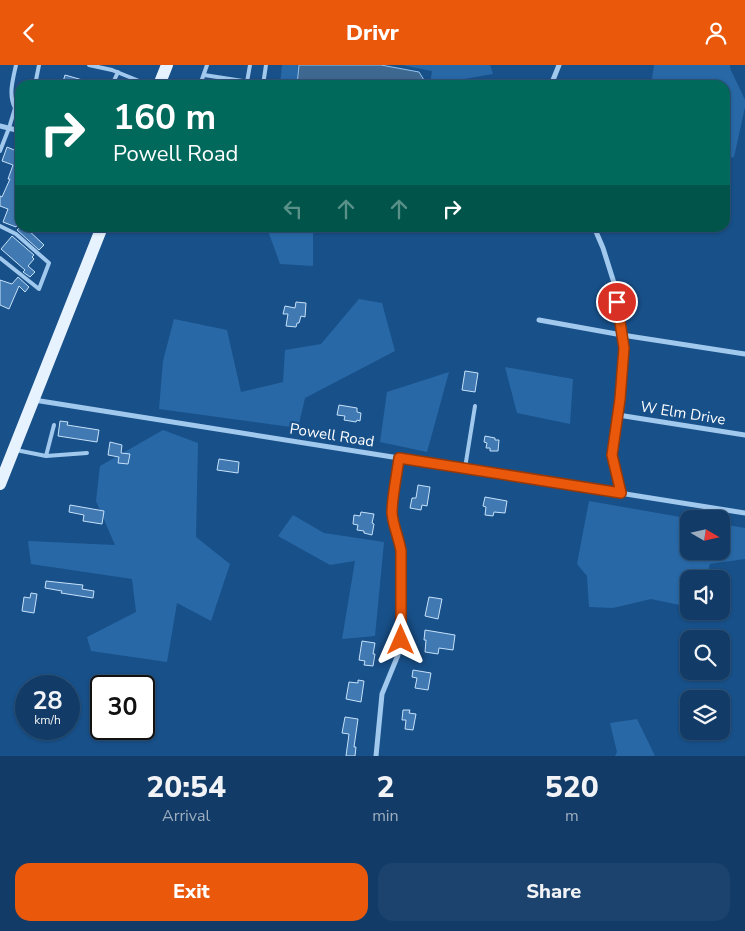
<!DOCTYPE html>
<html lang="en">
<head>
<meta charset="utf-8">
<style>
	body { margin:0; font-family:"Nunito Sans",sans-serif; background:#1b436d; color:#f1f3f6; height:100vh; display:flex; flex-direction:column; font-size:19px; white-space:nowrap }
	* { box-sizing:border-box; margin:0 }
	p { font-size:16px; color:#9cadc0 }
	.icon { flex:none; width:28px; height:28px; fill:none; stroke:currentColor; stroke-width:2; stroke-linecap:round; stroke-linejoin:round }
	.map { position:relative; height:691px; overflow:hidden }
	.side { display:flex; flex-direction:column; background:#123c67; flex:1 }
	.side>* { flex:none }
	.banner { position:absolute; left:15px; top:15px; width:715px; height:152px; border-radius:15px; box-shadow:0 1px 4px #0004,0 0 0 1px #31567b; background:#00695c; color:#fff; overflow:hidden }
	.needle { width:32px; rotate:99deg }
	.buttons { position:absolute; left:680px; top:445px; display:grid; gap:10px }
	.buttons a { display:grid; place-items:center; width:50px; height:50px; border-radius:10px; background:#123c67; box-shadow:0 1px 4px #0004,0 0 0 1px #31567b; font-size:25px }
	.speed { position:absolute; left:15px; top:610px; display:flex; gap:10px; font-size:25px; font-weight:700; text-align:center }
	.speed>* { display:grid; place-content:center; width:65px; height:65px; border-radius:50%; background:#123c67; box-shadow:0 1px 4px #0004,0 0 0 1px #31567b; line-height:1 }
	.speed small { font-size:12px; font-weight:400 }
	.speed .limit { border:2px solid #111; border-radius:8px; background:#fff; color:#111 }
	.pin { position:absolute; display:grid; place-items:center; width:42px; height:42px; color:#fff; margin:-21px; border:2px solid #fff; border-radius:50%; box-shadow:0 1px 5px #0007 }
	.me { position:absolute; width:55px; margin:-28px; rotate:0deg; stroke-linejoin:round; filter:drop-shadow(0 0 4px #0008) }
	.turn { display:flex; align-items:center; gap:18px; height:105px; padding:0 15px; font-size:22px }
	.turn .icon { width:65px; height:65px; stroke-width:2.5 }
	.turn b { display:block; font-size:35px; line-height:42px }
	.lanes { display:flex; align-items:center; height:48px; padding:0 15px; background:#0003; justify-content:center; gap:25px; direction:ltr }
	.lanes .off { opacity:.35 }
	.eta { display:flex; justify-content:space-evenly; align-items:center; height:85px; text-align:center }
	.eta b { font-size:30px; font-weight:800; line-height:35px }
	.button { display:flex; gap:10px; margin-top:auto; padding:10px 15px }
	.button a { flex:1; height:58px; border-radius:15px; background:#ea580c; color:#fff; font-size:20px; font-weight:800; line-height:58px; text-align:center }
	.button a+a { background:#1b436d; color:#f1f3f6 }
	header { display:flex; justify-content:space-between; align-items:center; height:65px; padding:0 15px; background:#ea580c; color:#fff; font-size:22px; font-weight:800 }
	.map>svg:first-child { display:block }
	.green { fill:#2868a6 }
	.water { fill:#3f6891; stroke:#93c4f0 }
	.building { fill:#417ab2; stroke:#c6e1fa }
	.lines { fill:none; stroke-linecap:round; stroke-linejoin:round }
	.lane { stroke:#a1c8ed; stroke-width:4 }
	.street { stroke:#a1c8ed; stroke-width:5 }
	.primary { stroke:#e7f2ff; stroke-width:12 }
	.route-casing { stroke:#983908; stroke-width:12 }
	.route { stroke:#ea580c; stroke-width:9 }
	.labels { text-anchor:middle; dominant-baseline:central; stroke-width:4.5; stroke-linejoin:round; paint-order:stroke }
	.street-label { font-size:15px; fill:#fff; stroke:#185089 }
</style>
</head>
<body>
<header><svg class="icon" aria-label="back" viewBox="0 0 24 24"><path d="M15 5l-7 7 7 7"/></svg>Drivr<svg class="icon" aria-label="person" viewBox="0 0 24 24"><circle cx="12" cy="8" r="4"/><path d="M4 21q1-7 8-7t8 7"/></svg></header>
<div class="map">
<svg width="745" height="691" viewBox="0 0 745 691">
	<rect width="100%" height="100%" fill="#185089"/>
	<g class="green">
		<path d="M282,0H298L297,20H280Z"/>
		<path d="M402,0H490L493,9L447,17V20H430L432,6Z"/>
		<path d="M654,0H730V3L745,35V42L734,92L725,94V20H651Z"/>
		<path d="M267,163H313V201L280,199Z"/>
		<path d="M359,234L382,238L395,286L305,333L298,363L159,344L163,296L174,254L227,265L241,327L283,317L285,285L321,279Z"/>
		<path d="M505,302L573,314L570,359L517,348Z"/>
		<path d="M449,307L427,387L380,377L387,327Z"/>
		<path d="M163,365L198,378L196,472L230,499L211,556L177,538L167,597L91,586L87,572L136,547L132,514L31,499L28,476L115,480L96,436L100,401Z"/>
		<path d="M589,436L692,454H689V486H721V459L745,463V494L710,499L706,514H689V542L651,534L613,543L589,542L587,511L577,499Z"/>
		<path d="M293,450L324,468L384,477L375,571L342,574L355,496L330,500L278,471Z"/>
		<path d="M637,654L655,691H615L617,687L610,658Z"/>
	</g>
	<path class="water" d="M299,0H381L419,7L424,15L423,20H297Z"/>
	<g class="building">
		<path d="M65,10L93,18L92,20H62Z"/>
		<path d="M7,82L19,87L20,84V146L16,156H19L16,162L3,157L8,144L0,141V131L2,132L10,114H8L13,100L2,96Z"/>
		<path d="M20,162H25L44,180L39,185L17,165Z"/>
		<path d="M12,171L34,190L32,192L34,194L28,201L35,207L30,212L23,207L25,205L1,184Z"/>
		<path d="M18,212L29,222L25,227L19,221L9,244L0,240V215L12,219Z"/>
		<path d="M296,237L306,238L305,252L301,251L299,258H297L296,262L286,261L288,249H283L285,241L295,243Z"/>
		<path d="M465,306L478,308L475,327L462,325Z"/>
		<path d="M339,340L357,343V347L361,348L360,356L357,355L356,357L344,355L345,351L337,350Z"/>
		<path d="M60,356L68,357L67,360L99,365L97,377L58,371Z"/>
		<path d="M485,371L495,373V375H499L498,386H490V383H486L487,378L484,377Z"/>
		<path d="M110,377L122,380L121,388L130,389L128,399L118,398L119,392L108,390Z"/>
		<path d="M219,394L239,397L238,408L217,405Z"/>
		<path d="M418,420L430,422L427,441L422,440L421,445L410,443L412,433H416Z"/>
		<path d="M485,432L507,436L505,448L494,447L493,451L485,450L486,442L483,441Z"/>
		<path d="M70,440L104,446L102,459L83,456L84,450L69,447Z"/>
		<path d="M361,447L374,449L372,458L374,459L372,470L364,468V466L357,465L358,460L353,459L354,450L360,451Z"/>
		<path d="M46,516L83,520L82,524L94,526L93,533L61,528L62,526L45,523Z"/>
		<path d="M31,528L37,529L34,548L22,546L24,532L30,533Z"/>
		<path d="M429,532L442,534L438,554L425,551Z"/>
		<path d="M425,565L455,570L453,585L439,583L438,589L425,587L426,575H424Z"/>
		<path d="M362,576L375,578L373,589H375L373,601L364,600L365,596L359,595Z"/>
		<path d="M413,605L431,608L428,625L415,623L417,613L412,612Z"/>
		<path d="M358,615L364,616L361,637L346,634L349,617L358,618Z"/>
		<path d="M403,645H410L409,648L416,649L413,665L405,664L406,655H402Z"/>
		<path d="M345,652L358,654L354,682H356L355,691H346L349,669L342,668Z"/>
	</g>
	<g class="lines">
		<g class="lane">
			<path d="M89,0L112,5L149,20"/>
			<path d="M204,10L263,19"/>
			<path d="M247,17L250,0"/>
			<path d="M35,20L39,0"/>
			<path d="M96,20L97,18L112,20"/>
			<path d="M112,20L118,7"/>
			<path d="M200,20L207,0"/>
			<path d="M263,20L266,0"/>
			<path d="M0,86L9,63L15,43C8,30 13,14 16,0"/>
			<path d="M0,161L16,169L49,198L39,224L0,193"/>
			<path d="M16,385L46,391L87,388"/>
			<path d="M46,391L54,360"/>
			<path d="M465,403L475,341"/>
		</g>
		<g class="street">
			<path d="M551,20L559,0"/>
			<path d="M0,61L20,66"/>
			<path d="M594,162L603,183L615,221L624,283L620,334L611,390L621,428"/>
			<path d="M539,255L622,270L745,289"/>
			<path d="M34,335L745,448"/>
			<path d="M618,350L745,370"/>
			<path d="M376,691L382,629L398,590L401,573V486L392,447L399,393"/>
		</g>
		<g class="primary">
			<path d="M159,20L167,0"/>
			<path d="M0,419L102,162"/>
		</g>
	</g>
	<g class="lines">
		<g class="route-casing">
			<path id="route" d="M401,575V486C399,473 393,461 392,448C392,431 397,410 399,393L621,428L612,390L620,334L624,283L617,237"/>
		</g>
		<use href="#route" class="route"/>
	</g>
	<g class="labels">
		<g class="street-label">
			<text transform="translate(683 348) rotate(9)">W Elm Drive</text>
			<text transform="translate(332 370) rotate(9)">Powell Road</text>
		</g>
	</g>
</svg>
<div class="buttons">
<a><svg class="needle" viewBox="-14 -14 28 28"><path d="M0-13l5 13h-10z" fill="#e53935"/><path d="M0 13l5-13h-10z" fill="#9cadc0"/></svg></a>
<a><svg class="icon" aria-label="sound" viewBox="0 0 24 24"><path d="M4 9h4l5-4v14l-5-4H4zM17 9q2 3 0 6"/></svg></a>
<a><svg class="icon" aria-label="search" viewBox="0 0 24 24"><circle cx="10" cy="10" r="6"/><path d="M15 15l6 6"/></svg></a>
<a><svg class="icon" aria-label="layers" viewBox="0 0 24 24"><path d="M12 4l9 5-9 5-9-5zM3 14l9 5 9-5"/></svg></a>
</div>
<div class="speed"><div>28<small>km/h</small></div><div class="limit">30</div></div>
<div class="pin" style="left:617px;top:237px;background:#d93025"><svg class="icon" aria-label="arrive" viewBox="0 0 24 24"><path d="M6 21V4h12l-3 4 3 4H6"/></svg></div>
<svg class="me" style="left:401px;top:575px" viewBox="-20 -20 40 40"><path d="M0-17L14 15 0 8-14 15z" fill="#ea580c" stroke="#fff" stroke-width="4"/></svg>
<div class="banner">
<div class="turn"><svg class="icon" aria-label="right" viewBox="0 0 24 24"><path d="M7 20v-9h11M14 6l5 5-5 5"/></svg><div><b>160 m</b>Powell Road</div></div>
<div class="lanes"><svg class="icon off" aria-label="left" viewBox="0 0 24 24"><path d="M17 20v-9H6M10 6l-5 5 5 5"/></svg><svg class="icon off" aria-label="ahead" viewBox="0 0 24 24"><path d="M12 20V5M6 11l6-6 6 6"/></svg><svg class="icon off" aria-label="ahead" viewBox="0 0 24 24"><path d="M12 20V5M6 11l6-6 6 6"/></svg><svg class="icon" aria-label="right" viewBox="0 0 24 24"><path d="M7 20v-9h11M14 6l5 5-5 5"/></svg></div>
</div>
</div>
<section class="side">
<div class="eta">
<div><b>20:54</b><p>Arrival</p></div>
<div><b>2</b><p>min</p></div>
<div><b>520</b><p>m</p></div>
</div>
<div class="button"><a>Exit</a><a>Share</a></div>
</section>
</body>
</html>
